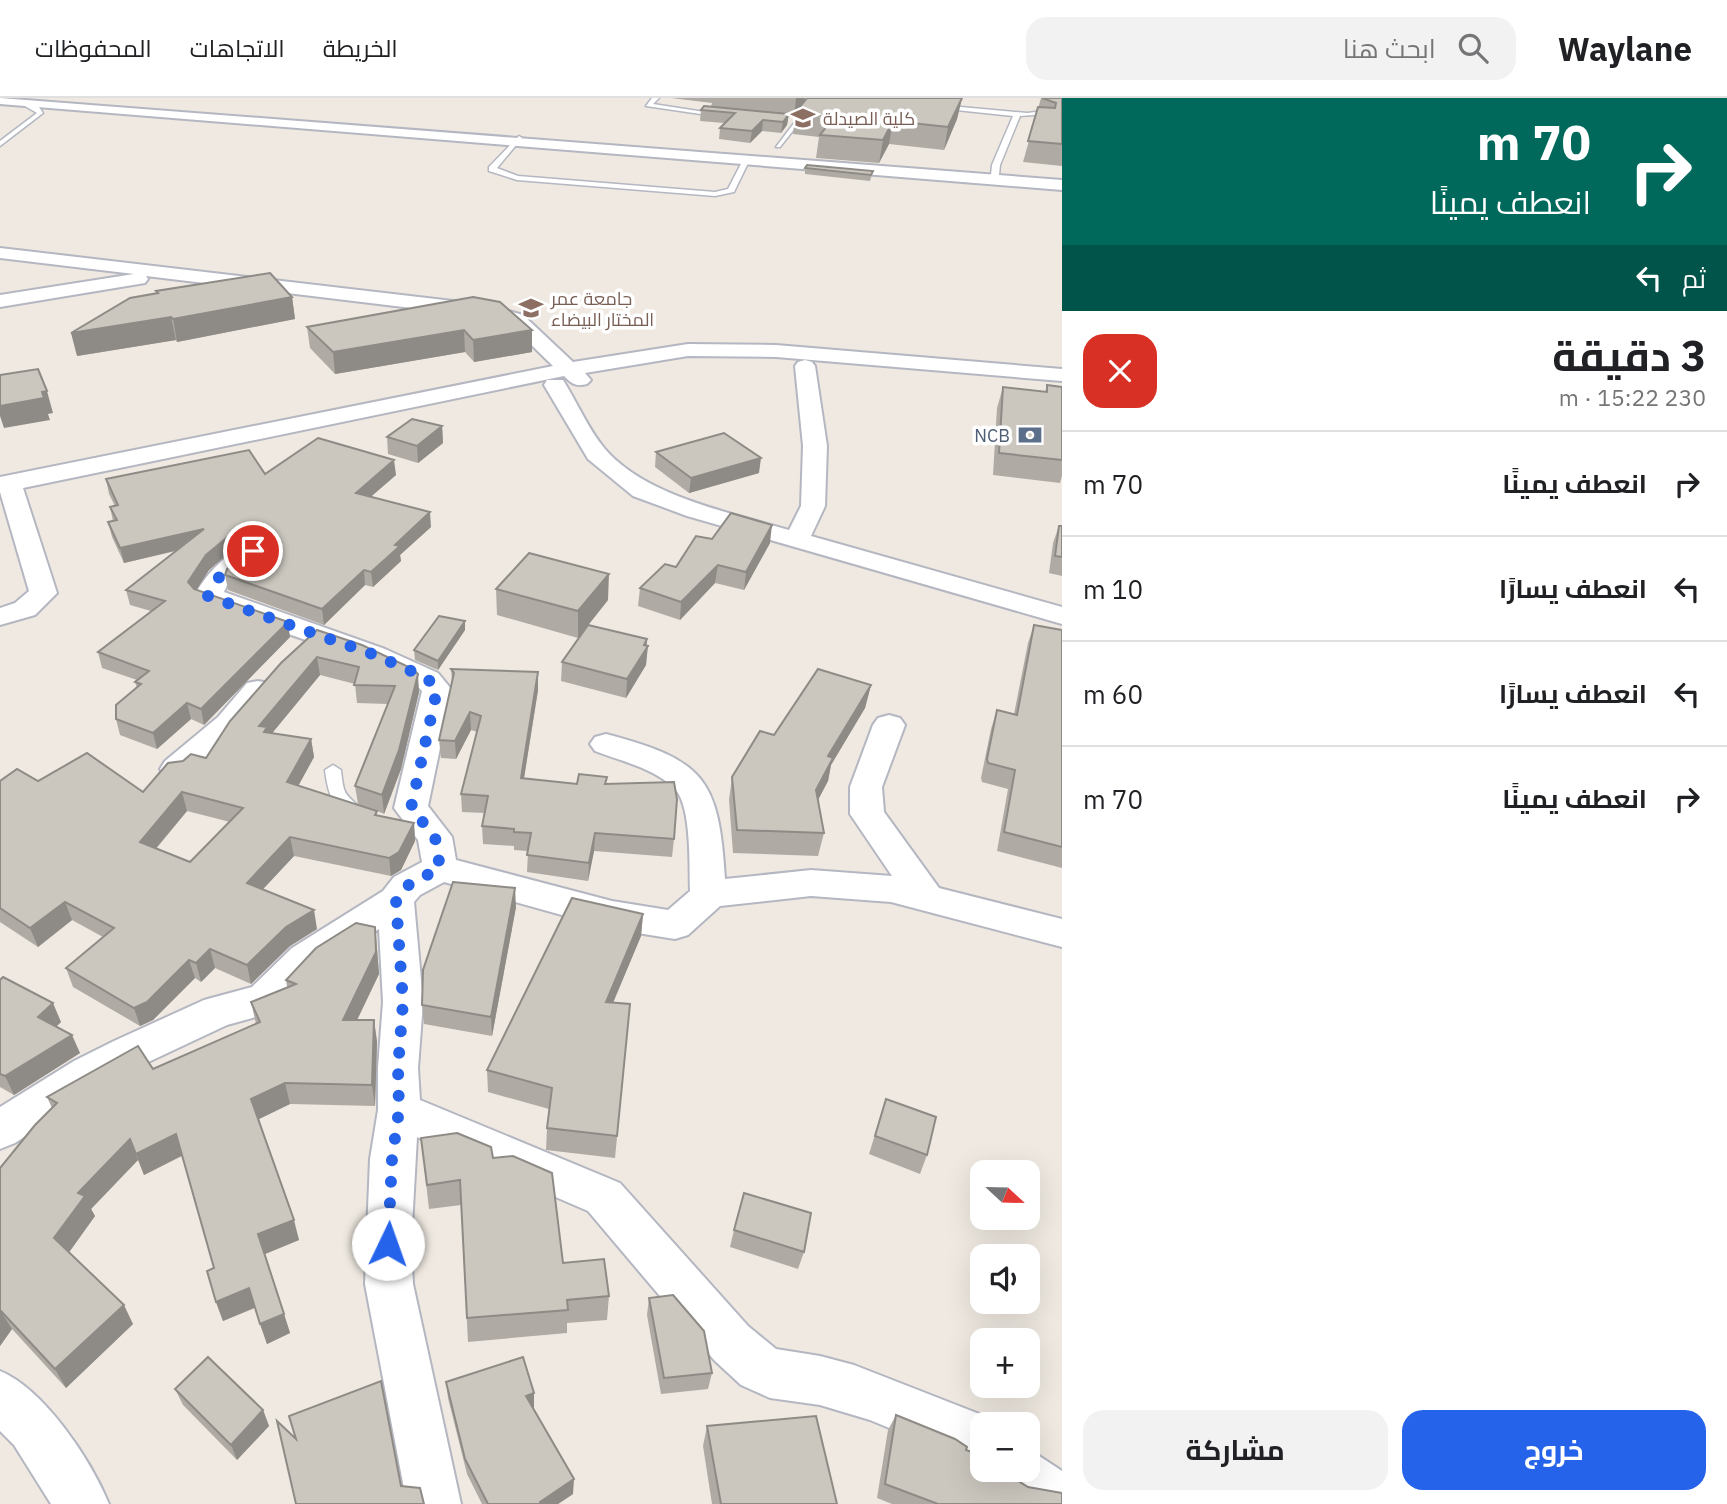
<!DOCTYPE html>
<html lang="ar">
<head>
<meta charset="utf-8">
<style>
	body { margin:0; font-family:"IBM Plex Sans",Cairo,sans-serif; background:#f2f2f2; color:#202124; direction:rtl; height:100vh; display:flex; flex-direction:column; font-size:26px; white-space:nowrap }
	* { box-sizing:border-box; margin:0 }
	p { font-size:23px; color:#757577 }
	.icon { flex:none; width:38px; height:38px; fill:none; stroke:currentColor; stroke-width:2; stroke-linecap:round; stroke-linejoin:round }
	.map { position:relative; flex:1; overflow:hidden; direction:ltr }
	.sheet { display:flex; flex-direction:column; background:#fff; width:665px }
	.sheet>* { flex:none }
	.banner { background:#00695c; color:#fff; overflow:hidden }
	.needle { width:46px; rotate:112deg }
	.controls { position:absolute; left:970px; top:1062px; display:grid; gap:14px }
	.controls a { display:grid; place-items:center; width:70px; height:70px; border-radius:14px; background:#fff; box-shadow:0 7px 28px #0002; font-size:35px }
	.pin { position:absolute; display:grid; place-items:center; width:60px; height:60px; color:#fff; margin:-30px; border:4px solid #fff; border-radius:50%; box-shadow:0 2px 7px #0007 }
	.me { position:absolute; width:77px; margin:-38px; rotate:3deg; stroke-linejoin:round; filter:drop-shadow(0 0 5px #0008) }
	.turn { display:flex; align-items:center; gap:24px; height:147px; padding:0 21px; font-size:32px }
	.turn .icon { width:91px; height:91px; stroke-width:2.5 }
	.turn b { display:block; font-size:49px; line-height:60px }
	.then { display:flex; align-items:center; height:66px; padding:0 21px; background:#0003; gap:14px; font-size:26px }
	.round { display:grid; place-items:center; flex:none; width:74px; height:74px; border-radius:21px; background:#f2f2f2 }
	.headline { display:flex; align-items:center; justify-content:space-between; height:119px; padding:0 21px }
	h1 { font-size:42px; font-weight:700; line-height:52px }
	.button { display:flex; gap:14px; margin-top:auto; padding:14px 21px }
	.button a { flex:1; height:80px; border-radius:21px; background:#2563eb; color:#fff; font-size:28px; font-weight:700; line-height:80px; text-align:center }
	.button a+a { background:#f2f2f2; color:#202124 }
	ul { padding:0; list-style:none }
	li { display:flex; align-items:center; gap:21px; height:105px; padding:0 21px; border-top:2px solid #e0e0e0 }
	li div { flex:1 }
	li b { display:block; font-size:26px }
	li em { font-style:normal }
	header { display:flex; align-items:center; gap:42px; box-sizing:border-box; height:98px; padding:0 35px; background:#fff; border-bottom:2px solid #e0e0e0 }
	header strong { font-size:33px }
	nav { display:flex; gap:38px; margin-inline-start:auto; font-size:24px }
	.search { width:490px; height:63px; background:#f2f2f2; display:flex; align-items:center; gap:18px; box-sizing:border-box; padding:0 24px; border-radius:21px; color:#757577; font-size:26px }
	main { display:flex; flex:1; min-height:0 }
	.map>svg:first-child { display:block }
	.lines { fill:none; stroke-linecap:round; stroke-linejoin:round }
	.lane-casing { stroke:#b4b7c1; stroke-width:3 }
	.street-casing { stroke:#b4b7c1; stroke-width:4 }
	.lane { fill:#fff; fill-rule:evenodd }
	.street { fill:#fff; fill-rule:evenodd }
	.wall { fill:#afaba4; fill-rule:evenodd }
	.shaded-wall { fill:#8e8b86 }
	.building { fill:#cbc7bf; stroke:#8e8b86; stroke-width:2; fill-rule:evenodd }
	.route { stroke:#2563eb; stroke-width:12; stroke-dasharray:0 21.6 }
	.labels { text-anchor:middle; dominant-baseline:central; stroke-width:7; stroke-linejoin:round; paint-order:stroke }
	.far-education-label { font-size:18px; fill:#785e54; stroke:#fff; text-anchor:start }
	.far-service-label { font-size:18px; fill:#4e5e75; stroke:#fff; text-anchor:end }
</style>
</head>
<body>
<header>
<strong>Waylane</strong>
<div class="search"><svg class="icon" aria-label="search" viewBox="0 0 24 24"><circle cx="10" cy="10" r="6"/><path d="M15 15l6 6"/></svg>ابحث هنا</div>
<nav><a>الخريطة</a><a>الاتجاهات</a><a>المحفوظات</a></nav>
</header>
<main>
<section class="sheet">
<div class="banner">
<div class="turn"><svg class="icon" aria-label="right" viewBox="0 0 24 24"><path d="M7 20v-9h11M14 6l5 5-5 5"/></svg><div><b>70 m</b>انعطف يمينًا</div></div>
<div class="then">ثم<svg class="icon" aria-label="left" viewBox="0 0 24 24"><path d="M17 20v-9H6M10 6l-5 5 5 5"/></svg></div>
</div>
<div class="headline"><div><h1>3 دقيقة</h1><p>230 m · 15:22</p></div><a class="round" style="background:#d93025;color:#fff"><svg class="icon" aria-label="close" viewBox="0 0 24 24"><path d="M6 6l12 12M18 6L6 18"/></svg></a></div>
<ul>
<li><svg class="icon" aria-label="right" viewBox="0 0 24 24"><path d="M7 20v-9h11M14 6l5 5-5 5"/></svg><div><b>انعطف يمينًا</b></div><em>70 m</em></li>
<li><svg class="icon" aria-label="left" viewBox="0 0 24 24"><path d="M17 20v-9H6M10 6l-5 5 5 5"/></svg><div><b>انعطف يسارًا</b></div><em>10 m</em></li>
<li><svg class="icon" aria-label="left" viewBox="0 0 24 24"><path d="M17 20v-9H6M10 6l-5 5 5 5"/></svg><div><b>انعطف يسارًا</b></div><em>60 m</em></li>
<li><svg class="icon" aria-label="right" viewBox="0 0 24 24"><path d="M7 20v-9h11M14 6l5 5-5 5"/></svg><div><b>انعطف يمينًا</b></div><em>70 m</em></li>
</ul>
<div class="button"><a>خروج</a><a>مشاركة</a></div>
</section>
<div class="map">
<svg width="1062" height="1406" viewBox="0 0 1062 1406">
	<rect width="100%" height="100%" fill="#efe9e1"/>
	<g class="lines">
		<g class="lane-casing">
			<g id="lane">
				<path d="M652,0H659L653,6L724,17L721,19L646,8Z"/>
				<path d="M813,0H819L780,49H776Z"/>
				<path d="M18,2L39,9L43,15L0,48V43L37,15L18,4Z"/>
				<path d="M939,7L1027,15L1062,11V15L1020,18L1000,67L999,77L995,79L991,77L992,67L1013,18L937,10Z"/>
				<path d="M519,38L522,40L497,70L518,78L715,94L728,91L743,62L749,63L734,94L715,98L517,82L489,73V69Z"/>
				<path d="M333,667L341,672C344,702 346,693 362,713L360,717C334,724 327,690 325,672Z"/>
			</g>
		</g>
		<g class="street-casing">
			<g id="street">
				<path d="M0,0L1062,82V92L0,6Z"/>
				<path d="M0,150L487,207L523,217L573,264L688,246L776,247L1062,271V283L776,259L688,258L585,275L591,282L587,286C576,289 572,286 564,278L23,390L57,495L35,517L0,527V510L15,505L29,493L0,394V379L553,268L509,225L486,219L146,178L148,181L145,185L139,186L0,209V197L134,176L0,160Z"/>
				<path d="M805,262L812,264L815,268L827,348L825,408L811,438L1062,509V526L687,418L633,398L588,361L544,287L547,282H563C577,304 588,331 605,351C645,398 731,415 789,432L801,408L803,348L795,268L798,264Z"/>
				<path d="M253,445L262,447L266,453L228,485L224,494L385,551L438,575L452,592L428,708L452,739L456,762L612,803L668,812L690,793C689,769 692,709 675,691C655,670 620,663 595,653L590,646L595,639L606,636C704,662 719,680 725,781L811,772L892,778L850,716V689L873,627L878,620L889,617L900,620L905,627L882,689L884,714L939,790L1062,821V849L891,804L811,798L720,808L688,837L675,841L612,831L444,784L420,797L414,804L423,904L418,970L420,1002L620,1085L748,1228L776,1251L820,1258L854,1267L982,1317L996,1326H982V1372H987L982,1374L964,1366L947,1354L870,1322L820,1307L770,1300L741,1287L714,1262L588,1113L417,1039L411,1146L413,1186L461,1406H407L365,1186L370,1061L378,1012V970L383,904L379,831L318,870L278,913L227,927L142,967L104,987L15,1045L0,1051V1009L74,963L114,943L204,902L252,889L292,850L383,793L394,779L422,764L418,742L394,710L422,593L416,587L365,563L198,504L194,498C206,476 228,452 253,445Z"/>
				<path d="M258,583L269,585L273,592L240,633L187,679L176,682L165,679L160,671L165,663L218,619L247,585Z"/>
				<path d="M0,1273C44,1291 91,1362 109,1406H51L14,1347L0,1333Z"/>
				<path d="M1027,1350L1062,1373V1406C1025,1406 1006,1406 990,1372H1027Z"/>
			</g>
		</g>
		<use href="#lane" class="lane"/>
		<use href="#street" class="street"/>
	</g>
	<g class="wall">
		<path d="M671,0H805V3L962,0L957,21L944,52L889,46L879,65L816,60L819,39L793,36L795,18L794,19H788L787,27L781,35L762,33L750,45L719,41L720,30L724,25L700,23L701,12L711,9L712,5Z"/>
		<path d="M1041,0H1062V68L1023,64Z"/>
		<path d="M805,70L873,73L870,83L805,76Z"/>
		<path d="M156,193L292,199L295,221L177,244L176,242L77,258L157,195Z"/>
		<path d="M500,204L532,254L474,264L465,254L335,276L310,250L307,229Z"/>
		<path d="M1047,287L1062,289V378L1060,385L993,377L997,310L1003,289L1045,294Z"/>
		<path d="M442,328L443,345L418,365L388,356L387,339Z"/>
		<path d="M656,354L759,375L689,395L655,369Z"/>
		<path d="M265,376L396,377L370,399L431,429L400,457L401,463L373,489L365,487L324,527L228,492L225,477L259,444L254,442L233,451L209,472L196,492L290,539L204,627L191,621L157,651L120,637L116,621L137,590L135,584L137,582L102,570L98,554L151,513L130,507L126,492L176,453L124,465L112,439L108,424L113,423L110,409L115,408L109,396L106,381Z"/>
		<path d="M1059,428H1062V478L1049,475L1053,445Z"/>
		<path d="M712,441L770,445L744,492L715,485L680,522L638,508L640,490L676,469Z"/>
		<path d="M496,491L608,502L578,540L497,517Z"/>
		<path d="M465,523V532L438,572L415,562L414,552Z"/>
		<path d="M1034,527L1062,532V770L997,753L1008,691L982,684L981,680L991,631L997,612L1014,616L1028,545Z"/>
		<path d="M317,532L419,594L401,671L384,716L377,713V718L414,725L415,743L401,772L391,778L294,758L263,791L317,831L290,848L251,886L215,870L201,884L195,880L153,922L140,928L73,889L66,870L103,839L72,822L38,849L0,824V683H38L143,694L206,660ZM320,577L355,586L357,605L388,606L355,688L358,706L375,713L298,688L314,659L311,641L272,635ZM187,713L230,724L190,764L156,751Z"/>
		<path d="M647,541L646,567L626,600L561,583L562,564Z"/>
		<path d="M451,571L538,592L524,681L577,686H606L674,741L672,759L594,753L588,783L527,774L528,753L514,752V748L483,746L482,728L485,715L462,714L461,696L477,634L471,632L456,661L441,660L439,642L452,583Z"/>
		<path d="M871,587L865,610L831,667L828,683L818,702L824,735L818,758L733,755L729,702L732,679L774,637Z"/>
		<path d="M516,809L492,938L424,926L422,907Z"/>
		<path d="M643,816L641,838L613,905L630,906L615,1060L546,1052L547,1030L549,1011L488,994L487,972Z"/>
		<path d="M377,851L379,876L357,922H374L377,944L375,1008L290,1006L259,1021L299,1142L265,1156L290,1235L267,1246L255,1210L223,1223L216,1204L214,1170L182,1058L144,1077L138,1062L91,1111L95,1118L69,1154L133,1226L66,1290L12,1231L0,1248V1070L52,1010L47,999L153,971L256,926L251,904L287,889L286,882Z"/>
		<path d="M0,882L61,924L56,929L80,955L14,997L0,989Z"/>
		<path d="M886,1001L927,1057L920,1076L869,1056Z"/>
		<path d="M421,1040L493,1060L563,1165L609,1198L607,1222L567,1225V1235L468,1244L461,1107L429,1111Z"/>
		<path d="M734,1132L804,1154L798,1171L730,1149Z"/>
		<path d="M649,1200L712,1275L708,1291L661,1296L647,1217Z"/>
		<path d="M446,1284L534,1311L573,1396L558,1406H482L467,1376L448,1300Z"/>
		<path d="M175,1291L263,1312L269,1328L237,1362L183,1307Z"/>
		<path d="M896,1317L966,1352L1028,1389L1062,1406H892L877,1400L888,1332Z"/>
		<path d="M707,1328L837,1406H712L703,1348Z"/>
	</g>
	<g class="shaded-wall">
		<path d="M796,0H805L804,7L796,14L794,19Z"/>
		<path d="M962,0L957,21L944,52L948,29Z"/>
		<path d="M789,16L787,27L781,35L783,24Z"/>
		<path d="M763,22L762,33L750,45L752,33Z"/>
		<path d="M893,23L889,46L879,65L883,42Z"/>
		<path d="M292,199L295,221L177,244L173,221Z"/>
		<path d="M171,219L176,242L77,258L71,235Z"/>
		<path d="M464,232L465,254L335,276L333,254Z"/>
		<path d="M532,232V254L474,264L473,242Z"/>
		<path d="M47,293L53,315L48,316L50,322L4,330L0,318V308Z"/>
		<path d="M442,328L443,345L418,365L417,348Z"/>
		<path d="M761,360L759,375L689,395L691,380Z"/>
		<path d="M394,362L396,377L358,410L356,395Z"/>
		<path d="M430,414L431,429L400,457L401,463L373,489L371,474L395,447Z"/>
		<path d="M772,427L770,445L744,492L746,474Z"/>
		<path d="M251,428L254,442L233,451L209,472L192,499L188,484L206,457L231,436Z"/>
		<path d="M204,431L207,445L124,465L120,450Z"/>
		<path d="M718,467L715,485L680,522L681,504Z"/>
		<path d="M364,472L365,487L324,527L322,511Z"/>
		<path d="M609,476L608,502L578,540V513Z"/>
		<path d="M465,523V532L438,572V563Z"/>
		<path d="M288,524L290,539L204,627L201,611Z"/>
		<path d="M647,541L646,550L648,548L646,567L626,600L627,581Z"/>
		<path d="M317,559L320,577L269,639L259,628Z"/>
		<path d="M538,574V592L521,698V680Z"/>
		<path d="M418,576L419,594L401,671L384,716L382,697Z"/>
		<path d="M871,587L865,610L831,667L828,683L811,715L816,692L828,658Z"/>
		<path d="M187,605L191,621L157,651L153,635Z"/>
		<path d="M470,614L471,632L456,661L455,643Z"/>
		<path d="M311,641L314,659L290,703L287,684Z"/>
		<path d="M182,694L187,713L145,763L140,744Z"/>
		<path d="M414,725L415,743L401,772L391,778L389,760Z"/>
		<path d="M595,735L594,753L588,783L589,765Z"/>
		<path d="M290,739L294,758L251,804L247,785Z"/>
		<path d="M515,790L516,809L492,938L491,919Z"/>
		<path d="M65,804L72,822L38,849L30,830Z"/>
		<path d="M314,812L317,831L290,848L251,886L247,867L286,829Z"/>
		<path d="M643,816L641,838L604,926L606,904Z"/>
		<path d="M375,829L377,851L379,876L347,943L343,922Z"/>
		<path d="M210,851L215,870L201,884L196,865Z"/>
		<path d="M189,862L195,880L153,922L140,928L134,910Z"/>
		<path d="M53,905L61,924L46,938L38,919Z"/>
		<path d="M374,922L377,944L375,1008L372,987Z"/>
		<path d="M72,937L80,955L14,997L5,978Z"/>
		<path d="M285,985L290,1006L257,1022L251,1001Z"/>
		<path d="M176,1036L183,1057L144,1077L136,1056Z"/>
		<path d="M130,1041L138,1062L91,1111L95,1118L65,1160L54,1140L78,1095Z"/>
		<path d="M294,1122L299,1142L265,1156L258,1136Z"/>
		<path d="M249,1190L256,1209L223,1223L216,1204Z"/>
		<path d="M124,1207L133,1226L66,1290L55,1271Z"/>
		<path d="M0,1212L12,1231L0,1248Z"/>
		<path d="M284,1216L290,1235L267,1246L260,1226Z"/>
		<path d="M534,1295V1311L526,1298Z"/>
		<path d="M263,1312L269,1328L237,1362L231,1347Z"/>
		<path d="M574,1381L573,1396L558,1406H540V1404Z"/>
	</g>
	<g class="building">
		<path d="M807,0H962L948,29L893,23L883,42L820,37L835,18L796,14Z"/>
		<path d="M1042,0H1062V46L1028,43L1038,9L1055,10L1056,5Z"/>
		<path d="M704,8L789,16L783,24L763,22L752,33L720,30L735,15L701,12Z"/>
		<path d="M807,67L873,73L871,77L805,70Z"/>
		<path d="M270,175L292,199L173,221L171,219L71,235L130,200L158,195L156,193Z"/>
		<path d="M473,199L500,204L532,232L473,242L464,232L333,254L307,229Z"/>
		<path d="M38,271L47,293L42,294L44,300L0,308V277Z"/>
		<path d="M1047,287L1062,289V362L999,355L1003,289L1047,294Z"/>
		<path d="M412,321L442,328L417,348L387,339Z"/>
		<path d="M724,335L761,360L691,380L656,354Z"/>
		<path d="M318,340L394,362L356,395L430,414L395,447L400,448L371,474L364,472L322,511L225,477L227,471L266,438L262,431L251,428L231,436L206,457L188,484L194,491L288,524L201,611L187,605L153,635L116,621V607L141,586L135,584L149,573L98,554L165,503L126,492L204,431L120,450L108,424L117,422L110,409L118,407L106,381L249,352L265,376Z"/>
		<path d="M731,415L772,427L746,474L718,467L681,504L640,490L665,466L676,469L696,438L712,441Z"/>
		<path d="M1059,428H1062V459L1055,458Z"/>
		<path d="M529,455L609,476L578,513L496,491Z"/>
		<path d="M439,518L465,523L438,563L414,552Z"/>
		<path d="M588,527L647,541L644,547L648,548L627,581L562,564Z"/>
		<path d="M1034,527L1062,532V749L1004,734L1015,672L988,665L987,661L997,612L1017,617Z"/>
		<path d="M317,532L362,547L413,571L418,576L399,652L382,697L355,688L395,588L354,587L359,569L317,559L259,628L267,629L264,634L311,641L287,684L377,713L375,717L414,725L399,754L389,760L290,739L247,785L314,812L286,829L247,867L210,851L196,865L189,862L147,904L134,910L66,870L114,830L65,804L30,830L0,810V683L17,671L38,683L87,655L143,694L168,665L183,663L191,656L206,660L230,623L281,565ZM182,694L243,710L190,764L140,744Z"/>
		<path d="M451,571L538,574L521,680L577,686L579,676L607,679L605,686L674,684L677,701L674,741L595,735L589,765L527,757L531,735L514,734V731L482,728L488,698L461,696L481,618L470,614L455,643L439,642L454,575Z"/>
		<path d="M818,571L871,587L828,658L833,660L816,692L824,735L737,732L732,679L760,633L774,637Z"/>
		<path d="M453,784L515,790L491,919L422,907L423,872Z"/>
		<path d="M572,800L643,816L606,904L630,906L617,1038L547,1030L552,990L487,972Z"/>
		<path d="M356,825L375,829L376,854L343,922H374L372,987L285,985L251,1001L294,1122L258,1136L284,1216L260,1226L249,1190L216,1204L207,1173L214,1170L176,1036L136,1056L130,1041L78,1095L85,1098L54,1140L124,1207L55,1271L0,1212V1070L35,1027L57,1005L47,999L138,948L153,971L260,924L251,904L296,886L286,882L316,850Z"/>
		<path d="M3,879L53,905L38,919L72,937L5,978L0,976V882Z"/>
		<path d="M886,1001L936,1019L927,1057L875,1038Z"/>
		<path d="M457,1035L491,1049L493,1060L513,1058L552,1075L563,1165L604,1161L609,1198L567,1202L568,1212L467,1220L460,1082L427,1087L421,1040Z"/>
		<path d="M744,1095L811,1115L804,1154L734,1132Z"/>
		<path d="M673,1197L704,1233L712,1275L664,1280L649,1200Z"/>
		<path d="M208,1259L263,1312L231,1347L175,1291Z"/>
		<path d="M523,1259L534,1295L526,1298L574,1381L540,1404L541,1406H488L465,1361L446,1284Z"/>
		<path d="M381,1283L401,1388L420,1390L424,1406H296L277,1323L296,1341L289,1318Z"/>
		<path d="M896,1317L955,1341L967,1349L966,1352L982,1358V1372H1005L1012,1379L1028,1389L1062,1395V1406H938L885,1386Z"/>
		<path d="M816,1318L837,1406H721L707,1328Z"/>
	</g>
	<g class="lines">
		<path class="route" d="M253,453L217,481L208,498L375,557L427,580L437,592L411,710L435,739L440,770L407,788L396,802L403,904L398,970L399,1012L392,1061L388,1146"/>
	</g>
	<defs>
		<g id="university-bare" transform="scale(1.89)"><path d="M0-5L7-2L0 1L-7-2ZM-4 1L0 2.5L4 1V4Q0 6-4 4Z" fill="#8d6e63" stroke="#fff" stroke-width="2.5" paint-order="stroke"/></g>
		<g id="bank-bare" transform="scale(1.89)"><path d="M-6-4H6V4H-6ZM0-2.3a2.3 2.3 0 1 0 0 4.6a2.3 2.3 0 1 0 0-4.6Z" fill="#5c6f8a" stroke="#fff" stroke-width="2.5" paint-order="stroke"/></g>
	</defs>
	<g fill-rule="evenodd">
		<use href="#university-bare" x="803" y="20"/>
		<use href="#university-bare" x="531" y="210"/>
		<use href="#bank-bare" x="1030" y="337"/>
	</g>
	<g class="labels">
		<g class="far-education-label">
			<text x="823" y="20">كلية الصيدلة</text>
			<text x="551" y="200">جامعة عمر<tspan x="551" dy="21">المختار البيضاء</tspan></text>
		</g>
		<g class="far-service-label">
			<text x="1010" y="337">NCB</text>
		</g>
	</g>
</svg>
<div class="controls">
<a><svg class="needle" viewBox="-14 -14 28 28"><path d="M0-13l5 13h-10z" fill="#e53935"/><path d="M0 13l5-13h-10z" fill="#757577"/></svg></a>
<a><svg class="icon" aria-label="sound" viewBox="0 0 24 24"><path d="M4 9h4l5-4v14l-5-4H4zM17 9q2 3 0 6"/></svg></a>
<a>+</a>
<a>−</a>
</div>
<div class="pin" style="left:253px;top:453px;background:#d93025"><svg class="icon" aria-label="arrive" viewBox="0 0 24 24"><path d="M6 21V4h12l-3 4 3 4H6"/></svg></div>
<svg class="me" style="left:388px;top:1146px" viewBox="-20 -20 40 40"><circle r="19" fill="#fff"/><path d="M0-13L10 11 0 6-10 11z" fill="#2563eb"/></svg>
</div>
</main>
</body>
</html>
